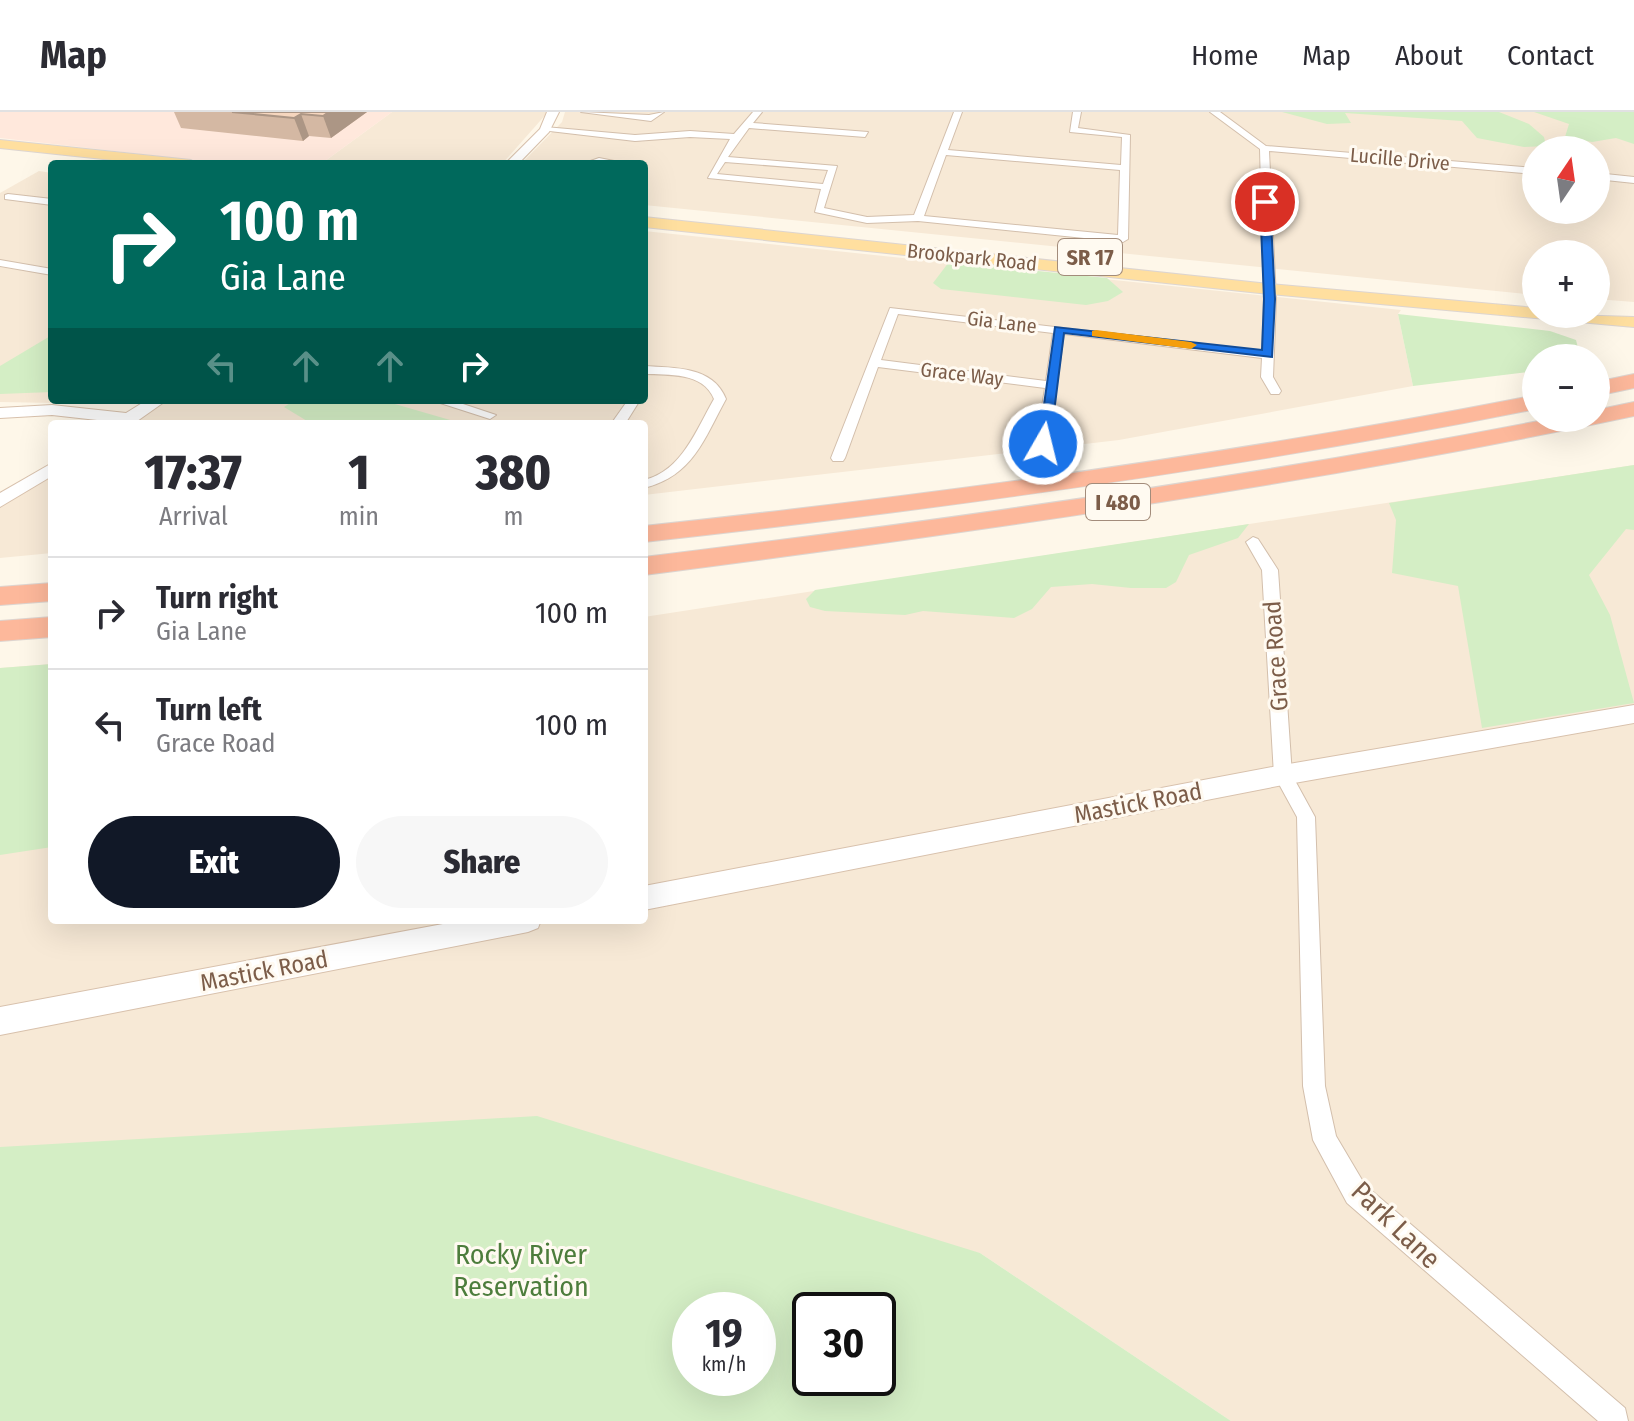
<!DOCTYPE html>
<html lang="en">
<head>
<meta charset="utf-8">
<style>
	body { margin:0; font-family:"Fira Sans Condensed",sans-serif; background:#f7f7f7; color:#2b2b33; height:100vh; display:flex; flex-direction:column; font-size:30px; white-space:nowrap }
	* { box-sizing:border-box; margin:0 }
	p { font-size:26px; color:#7c7c81 }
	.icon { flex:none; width:44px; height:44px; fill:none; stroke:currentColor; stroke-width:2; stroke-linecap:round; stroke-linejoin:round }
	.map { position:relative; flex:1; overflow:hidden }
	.drawer { position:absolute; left:48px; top:308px; width:600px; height:504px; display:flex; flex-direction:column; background:#fff; border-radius:8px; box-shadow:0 8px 32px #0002 }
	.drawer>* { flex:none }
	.top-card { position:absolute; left:48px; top:48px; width:600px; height:244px; border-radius:8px; box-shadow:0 8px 32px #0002; background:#00695c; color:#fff; overflow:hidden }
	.needle { width:52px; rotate:13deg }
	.buttons { position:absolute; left:1522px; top:24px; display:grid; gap:16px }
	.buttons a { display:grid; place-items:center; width:88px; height:88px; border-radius:50%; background:#fff; box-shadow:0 8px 32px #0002; font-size:40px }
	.speed { position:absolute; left:672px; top:1180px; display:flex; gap:16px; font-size:40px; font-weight:700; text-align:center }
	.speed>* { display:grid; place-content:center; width:104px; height:104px; border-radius:50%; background:#fff; box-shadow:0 8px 32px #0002; line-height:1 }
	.speed small { font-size:20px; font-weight:400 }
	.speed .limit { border:4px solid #111; border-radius:12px; background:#fff; color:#111 }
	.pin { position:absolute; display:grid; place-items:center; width:68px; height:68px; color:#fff; margin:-34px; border:4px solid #fff; border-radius:50%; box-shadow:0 2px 8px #0007 }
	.me { position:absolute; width:88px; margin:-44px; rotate:8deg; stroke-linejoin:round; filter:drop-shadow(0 0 6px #0008) }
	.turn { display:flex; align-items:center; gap:28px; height:168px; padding:0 40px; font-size:36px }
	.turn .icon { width:104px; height:104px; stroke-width:2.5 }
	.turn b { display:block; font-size:56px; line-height:68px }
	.lanes { display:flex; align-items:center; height:76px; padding:0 40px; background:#0003; justify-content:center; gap:40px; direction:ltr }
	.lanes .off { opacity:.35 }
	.eta { display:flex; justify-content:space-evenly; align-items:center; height:136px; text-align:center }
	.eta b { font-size:48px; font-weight:800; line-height:56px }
	.button { display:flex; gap:16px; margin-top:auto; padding:16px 40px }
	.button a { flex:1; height:92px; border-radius:48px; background:#111827; color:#fff; font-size:32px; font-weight:800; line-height:92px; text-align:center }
	.button a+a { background:#f7f7f7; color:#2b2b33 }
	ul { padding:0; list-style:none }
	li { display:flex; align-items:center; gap:24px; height:112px; padding:0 40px; border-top:2px solid #e1e1e2 }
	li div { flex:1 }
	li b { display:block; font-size:30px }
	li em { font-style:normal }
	header { display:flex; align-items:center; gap:48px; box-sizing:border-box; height:112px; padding:0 40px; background:#fff; border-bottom:2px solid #e1e1e2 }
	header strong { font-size:38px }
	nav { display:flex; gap:44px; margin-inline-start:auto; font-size:28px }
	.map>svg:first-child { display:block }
	.residential { fill:#f7e9d6; fill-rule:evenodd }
	.commercial { fill:#ffe8dc }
	.green { fill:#d4eec5; fill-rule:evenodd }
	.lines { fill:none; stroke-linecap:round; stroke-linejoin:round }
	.street-casing { stroke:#d3bfac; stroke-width:2 }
	.secondary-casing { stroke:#d8c1ac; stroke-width:2 }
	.primary-casing { stroke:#ddd5d0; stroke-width:2 }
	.highway-casing { stroke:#ddd5d0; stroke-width:2 }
	.street { fill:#fff; fill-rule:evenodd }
	.secondary { fill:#fff; fill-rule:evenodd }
	.primary { fill:#ffdf9f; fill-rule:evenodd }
	.highway { fill:#fdb89b; fill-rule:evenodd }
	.wall { fill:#d4b8a3 }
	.shaded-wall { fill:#ac9685 }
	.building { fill:#f6d6be; stroke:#ac9685; stroke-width:2 }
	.route { fill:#1a73e8; stroke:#114b97; stroke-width:2 }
	.slow { fill:#f59e0b }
	.labels { text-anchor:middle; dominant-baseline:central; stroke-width:6; stroke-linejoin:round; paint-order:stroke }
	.far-street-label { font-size:20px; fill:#7c5d49; stroke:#fffaf1 }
	.shield { fill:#fffaf1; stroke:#a38c7b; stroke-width:2 }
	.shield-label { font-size:22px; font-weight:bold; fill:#7c5d49 }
	.street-label { font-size:24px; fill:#7c5d49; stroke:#fffaf1 }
	.near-street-label { font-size:28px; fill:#7c5d49; stroke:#fffaf1 }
	.near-park-label { font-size:28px; fill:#4d7d3c; stroke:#fffaf1 }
</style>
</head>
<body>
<header>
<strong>Map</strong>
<nav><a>Home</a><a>Map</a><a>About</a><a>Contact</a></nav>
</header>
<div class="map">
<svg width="1634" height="1309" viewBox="0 0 1634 1309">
	<rect width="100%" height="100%" fill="#fef7e9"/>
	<g class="residential">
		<path d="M392,0H548L502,52H321Z"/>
		<path d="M565,0H1634V190L1596,187V142H1536V183L644,93V52H521L562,10ZM1536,38H1596V98H1536Z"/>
		<path d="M39,59L52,61V156L0,148V81Z"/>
		<path d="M644,119L1401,198L1398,202L1413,274L1119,328L644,383V312H131L169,288H644Z"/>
		<path d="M0,155L52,163V288H147L139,292H109L0,290Z"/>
		<path d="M1634,353V1309H1231L980,1141L0,1035V556L52,552V808H644V505Z"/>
		<path d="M52,362V441L0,446V395Z"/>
	</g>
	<path class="commercial" d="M0,0H392L321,52H229L0,26Z"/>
	<g class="green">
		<path d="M1282,0H1499L1529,12L1544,25L1546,34L1524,35L1477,26L1462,9L1345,1L1351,11L1327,12Z"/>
		<path d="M1534,0H1634V32L1616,26L1592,30L1565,25L1569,12Z"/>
		<path d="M949,150L1107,166L1123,180L1108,189L1086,193L941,177L933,171Z"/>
		<path d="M1398,202L1550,219L1576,228L1580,244L1536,246V259L1413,274Z"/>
		<path d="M52,223V280L0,282V254Z"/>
		<path d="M295,288H381L464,312H312L284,295Z"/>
		<path d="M1634,353V418L1626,417L1589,463L1610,503L1634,591L1482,616L1458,474L1392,461L1396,408L1389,391Z"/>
		<path d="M1249,412L1238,426L1189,443L1176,470L1166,476H1131L1092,472L1051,475L1032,497L1014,506L923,499L905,503L825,499L810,495L806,487L815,478Z"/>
		<path d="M52,552V735L0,743V556Z"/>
		<path d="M537,1004L980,1141L1231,1309H0V1035ZM690,1198H758V1266H690ZM810,1198H878V1266H810Z"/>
	</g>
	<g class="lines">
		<g class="street-casing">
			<g id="street">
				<path d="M581,0L649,3L664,0L651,9Z"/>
				<path d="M753,0H762L753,11L868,20L865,25L749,16L728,45L837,54L824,96L867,105L914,103L954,0H962L948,38L1121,53L1122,25L1070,20L1073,0H1081L1078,16L1130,23L1128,127L1123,130L918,109L867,111L815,100L821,77L708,66L730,27L690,25L635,29L541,18L545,15L635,23L690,19L734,22ZM946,43L1120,58L1118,123L924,104ZM725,50L828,58L823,72L717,62Z"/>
				<path d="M1210,0H1220L1266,34L1536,56V62L1269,39L1276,187L1273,265L1281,279L1279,282H1271L1261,265L1262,246L1064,222L1048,335H1038L1036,332L1045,276L878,255L845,346L843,349H833L831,346L890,196L1262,239L1264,187L1260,37ZM898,202L1053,221L1046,269L881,248Z"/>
				<path d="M599,46L619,50L621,52H582Z"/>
				<path d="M1596,61L1634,65V71L1596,67Z"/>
				<path d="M8,82L52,87V93L5,87V83Z"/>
				<path d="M0,148L52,157V163L0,154Z"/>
				<path d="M644,254C675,256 713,254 726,287C704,327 693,364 644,376V368C682,359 696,318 714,287C703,260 669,263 644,262Z"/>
				<path d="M431,288H451L496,303L490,307Z"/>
				<path d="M628,288H640L625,312H611Z"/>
				<path d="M1253,425L1258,427L1278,458L1292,663L1315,705L1325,974L1336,1024L1365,1073L1625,1296L1628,1309H1598L1347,1091L1313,1028L1303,974L1297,705L1274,663L1262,458L1246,430Z"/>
			</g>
		</g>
		<g class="secondary-casing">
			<g id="secondary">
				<path d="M547,0H559L549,20L518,52H505L540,17Z"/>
				<path d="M147,288H167L133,312L52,303L0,306V296L52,293L126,301Z"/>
				<path d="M52,351V364L0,395V381Z"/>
				<path d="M1634,593V611L1283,673L644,798V774L1283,653Z"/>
				<path d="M464,808H541L538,816L528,820L0,923V895Z"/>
			</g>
		</g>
		<g class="primary-casing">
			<g id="primary">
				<path d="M0,28L191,48L198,52H150L0,36Z"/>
				<path d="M644,105L1269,172L1536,196V202L1634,205V215L1269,182L644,115Z"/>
			</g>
		</g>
		<g class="highway-casing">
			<g id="highway">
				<path d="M1634,262V276L1596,284V270Z"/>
				<path d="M1536,283V297C1241,356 943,397 644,430V414C943,382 1241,341 1536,283Z"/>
				<path d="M1634,290V304C1307,373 975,420 644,463V445C949,408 1252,365 1554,306H1596V298Z"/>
				<path d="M52,471V489L0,493V475Z"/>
				<path d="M52,505V525L0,529V509Z"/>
			</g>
		</g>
		<use href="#street" class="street"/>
		<use href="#secondary" class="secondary"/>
		<use href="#primary" class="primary"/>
		<use href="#highway" class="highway"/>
	</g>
	<path class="wall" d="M174,0H367L331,26L309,24L303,29L181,16Z"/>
	<g class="shaded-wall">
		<path d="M329,0H367L331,26L323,4Z"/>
		<path d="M301,2L309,24L303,29L294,6Z"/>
	</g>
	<path class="building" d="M232,0H329L323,4L301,2L294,6Z"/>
	<path class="route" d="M1265,87L1270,90L1275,187L1272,245L1064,221L1050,332L1038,335L1055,215L1262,238L1264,187L1260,90Z"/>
	<path class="slow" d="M1096,218L1191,230L1197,233L1191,237L1092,224V219Z"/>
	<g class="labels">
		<g class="far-street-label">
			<text transform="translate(1400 47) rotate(5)">Lucille Drive</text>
			<text transform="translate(972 145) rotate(6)">Brookpark Road</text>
			<text transform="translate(1002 210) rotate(7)">Gia Lane</text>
			<text transform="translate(962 262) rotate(7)">Grace Way</text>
		</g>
		<g class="shield">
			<rect x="1058" y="127" width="64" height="36" rx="6"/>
			<rect x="1086" y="372" width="64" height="36" rx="6"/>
		</g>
		<g class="shield-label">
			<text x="1090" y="145">SR 17</text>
			<text x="1118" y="390">I 480</text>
		</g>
		<g class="street-label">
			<text transform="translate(1276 544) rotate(-94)">Grace Road</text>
			<text transform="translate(1138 691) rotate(-11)">Mastick Road</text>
			<text transform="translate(264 859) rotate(-11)">Mastick Road</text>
		</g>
		<g class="near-street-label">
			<text transform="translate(1396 1113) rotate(44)">Park Lane</text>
		</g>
		<g class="near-park-label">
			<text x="521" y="1142">Rocky River<tspan x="521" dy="32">Reservation</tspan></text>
		</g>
	</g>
</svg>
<div class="buttons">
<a><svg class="needle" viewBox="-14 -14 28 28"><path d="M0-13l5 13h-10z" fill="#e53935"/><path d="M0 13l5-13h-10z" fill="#7c7c81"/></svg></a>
<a>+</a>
<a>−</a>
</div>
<div class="speed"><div>19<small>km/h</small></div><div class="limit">30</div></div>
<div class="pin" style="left:1265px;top:90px;background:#d93025"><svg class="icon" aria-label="arrive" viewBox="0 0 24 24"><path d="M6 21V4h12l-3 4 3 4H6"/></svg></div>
<svg class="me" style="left:1043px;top:332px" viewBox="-20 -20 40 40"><circle r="17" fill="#1a73e8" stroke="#fff" stroke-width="3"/><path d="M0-11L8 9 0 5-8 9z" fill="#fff"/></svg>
<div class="top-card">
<div class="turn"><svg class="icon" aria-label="right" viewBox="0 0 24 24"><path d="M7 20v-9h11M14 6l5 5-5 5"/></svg><div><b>100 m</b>Gia Lane</div></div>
<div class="lanes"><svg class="icon off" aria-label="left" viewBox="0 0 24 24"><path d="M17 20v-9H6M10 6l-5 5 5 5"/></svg><svg class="icon off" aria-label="ahead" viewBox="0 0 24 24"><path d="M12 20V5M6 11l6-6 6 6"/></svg><svg class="icon off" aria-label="ahead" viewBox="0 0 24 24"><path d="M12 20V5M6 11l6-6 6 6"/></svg><svg class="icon" aria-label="right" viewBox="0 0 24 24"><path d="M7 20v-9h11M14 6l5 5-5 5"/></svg></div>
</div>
<section class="drawer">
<div class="eta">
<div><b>17:37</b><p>Arrival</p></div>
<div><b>1</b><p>min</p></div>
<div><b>380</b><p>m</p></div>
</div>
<ul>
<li><svg class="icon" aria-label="right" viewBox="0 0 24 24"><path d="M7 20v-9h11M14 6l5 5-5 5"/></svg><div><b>Turn right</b><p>Gia Lane</p></div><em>100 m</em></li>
<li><svg class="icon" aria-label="left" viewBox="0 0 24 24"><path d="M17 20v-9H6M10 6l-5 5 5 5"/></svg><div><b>Turn left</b><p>Grace Road</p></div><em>100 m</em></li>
</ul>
<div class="button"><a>Exit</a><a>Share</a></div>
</section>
</div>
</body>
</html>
